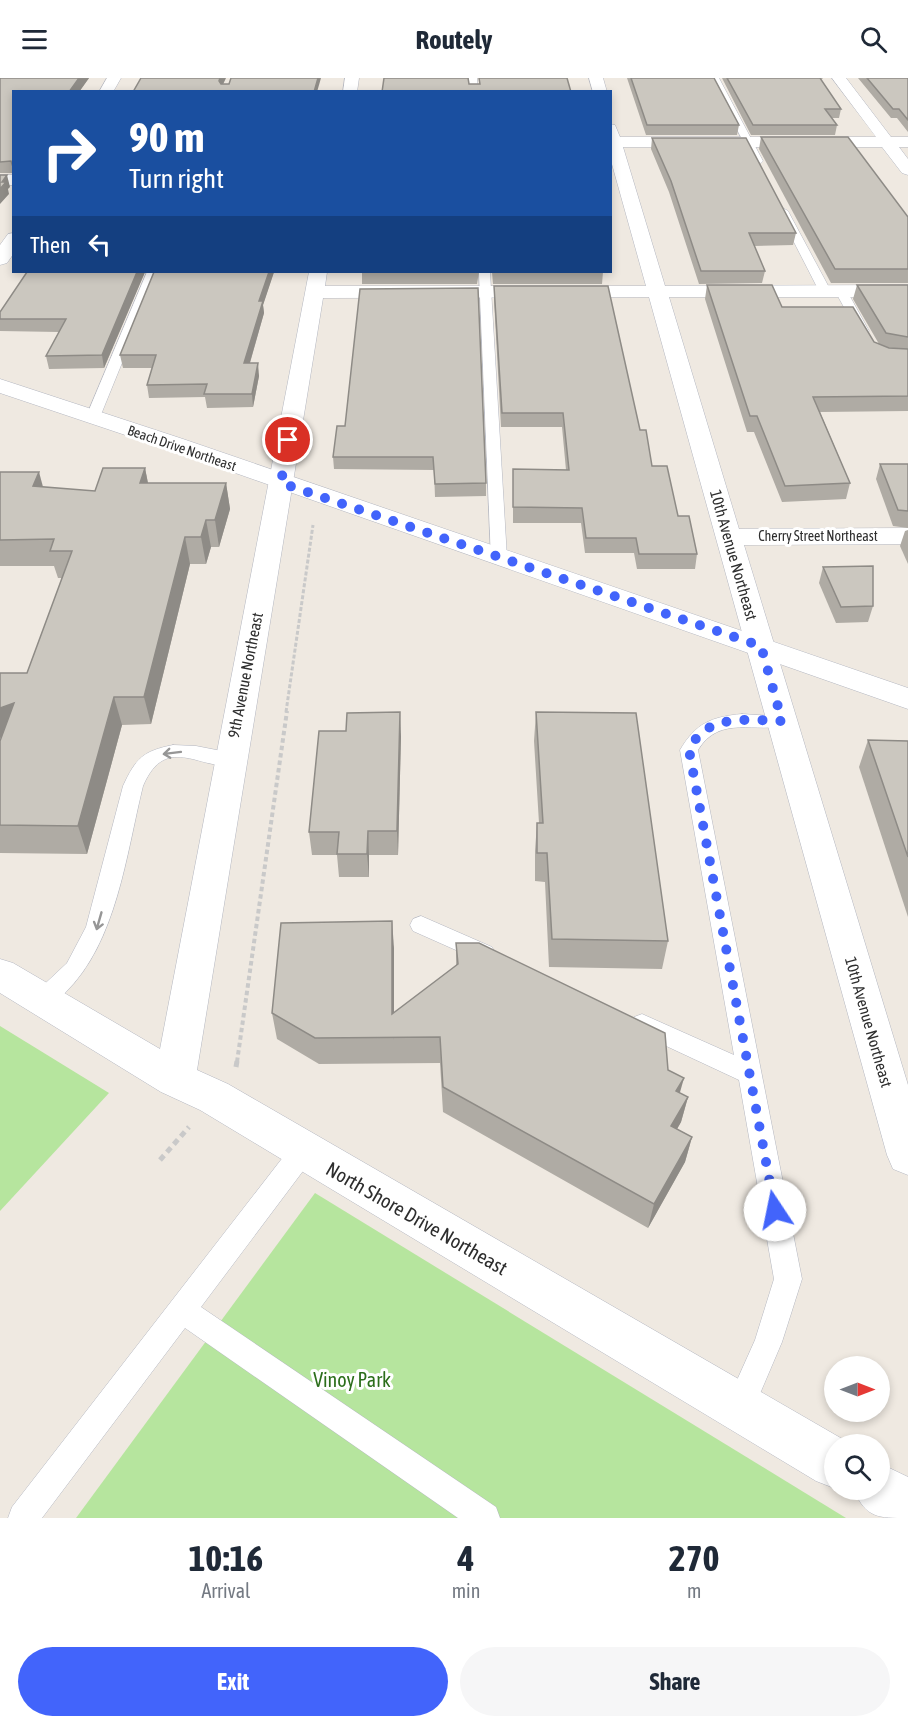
<!DOCTYPE html>
<html lang="en">
<head>
<meta charset="utf-8">
<style>
	body { margin:0; font-family:"Asap Condensed",sans-serif; background:#f6f6f7; color:#1f2937; height:100vh; display:flex; flex-direction:column; font-size:22px; white-space:nowrap }
	* { box-sizing:border-box; margin:0 }
	p { font-size:20px; color:#747a83 }
	.icon { flex:none; width:33px; height:33px; fill:none; stroke:currentColor; stroke-width:2; stroke-linecap:round; stroke-linejoin:round }
	.map { position:relative; height:1440px; overflow:hidden }
	.side { display:flex; flex-direction:column; background:#fff; flex:1 }
	.side>* { flex:none }
	.banner { position:absolute; left:12px; top:12px; width:600px; height:183px; border-radius:0px; box-shadow:0 3px 9px #0003; background:#1a4fa0; color:#fff; overflow:hidden }
	.needle { width:39px; rotate:90deg }
	.buttons { position:absolute; left:824px; top:1278px; display:grid; gap:12px }
	.buttons a { display:grid; place-items:center; width:66px; height:66px; border-radius:50%; background:#fff; box-shadow:0 3px 9px #0003; font-size:30px }
	.pin { position:absolute; display:grid; place-items:center; width:51px; height:51px; color:#fff; margin:-26px; border:3px solid #fff; border-radius:50%; box-shadow:0 2px 6px #0007 }
	.me { position:absolute; width:66px; margin:-33px; rotate:349deg; stroke-linejoin:round; filter:drop-shadow(0 0 4px #0008) }
	.turn { display:flex; align-items:center; gap:21px; height:126px; padding:0 18px; font-size:27px }
	.turn .icon { width:78px; height:78px; stroke-width:2.5 }
	.turn b { display:block; font-size:42px; line-height:51px }
	.then { display:flex; align-items:center; height:57px; padding:0 18px; background:#0003; gap:12px; font-size:22px }
	.eta { display:flex; justify-content:space-evenly; align-items:center; height:102px; text-align:center }
	.eta b { font-size:36px; font-weight:700; line-height:42px }
	.button { display:flex; gap:12px; margin-top:auto; padding:12px 18px }
	.button a { flex:1; height:69px; border-radius:36px; background:#4264fb; color:#fff; font-size:24px; font-weight:700; line-height:69px; text-align:center }
	.button a+a { background:#f6f6f7; color:#1f2937 }
	header { display:flex; justify-content:space-between; align-items:center; height:78px; padding:0 18px; background:#fff; font-size:27px; font-weight:700 }
	.map>svg:first-child { display:block }
	.green { fill:#b6e59e }
	.lines { fill:none; stroke-linecap:round; stroke-linejoin:round }
	.service-casing { stroke:#b4b7c1; stroke-width:1 }
	.minor-casing { stroke:#b4b7c1; stroke-width:1 }
	.tertiary-casing { stroke:#b4b7c1; stroke-width:1 }
	.path-far2 { stroke:#c9c9c9; stroke-width:3; stroke-dasharray:4 2; stroke-linecap:butt }
	.path-far1 { stroke:#c9c9c9; stroke-width:4; stroke-dasharray:4.5 3; stroke-linecap:butt }
	.path { stroke:#c9c9c9; stroke-width:5; stroke-dasharray:6 4.5; stroke-linecap:butt }
	.service { fill:#fff; fill-rule:evenodd }
	.minor { fill:#fff; fill-rule:evenodd }
	.tertiary { fill:#fff; fill-rule:evenodd }
	.wall { fill:#afaba4 }
	.shaded-wall { fill:#8e8b86 }
	.building { fill:#cbc7bf; stroke:#8e8b86; stroke-width:1.5 }
	.oneway { stroke:#969696 }
	.route { stroke:#4264fb; stroke-width:10; stroke-dasharray:0 18 }
	.labels { text-anchor:middle; dominant-baseline:central; stroke-width:6; stroke-linejoin:round; paint-order:stroke }
	.far-street-label { font-size:14px; fill:#2e2e2e; stroke:#fff }
	.street-label { font-size:16px; fill:#2e2e2e; stroke:#fff }
	.near-street-label { font-size:20px; fill:#2e2e2e; stroke:#fff }
	.near-park-label { font-size:20px; fill:#2c6e1b; stroke:#fff }
</style>
</head>
<body>
<header><svg class="icon" aria-label="menu" viewBox="0 0 24 24"><path d="M4 6h16M4 12h16M4 18h16"/></svg>Routely<svg class="icon" aria-label="search" viewBox="0 0 24 24"><circle cx="10" cy="10" r="6"/><path d="M15 15l6 6"/></svg></header>
<div class="map">
<svg width="908" height="1440" viewBox="0 0 908 1440">
	<rect width="100%" height="100%" fill="#efe9e1"/>
	<g class="green">
		<path d="M0,948L109,1015L0,1133Z"/>
		<path d="M315,1115L846,1440H76Z"/>
	</g>
	<g class="lines">
		<g class="service-casing">
			<g id="service">
				<path d="M469,0H477L478,14H470Z"/>
				<path d="M711,0H719L763,83L761,85L753,83Z"/>
				<path d="M783,130L788,133L831,213L829,215L819,213L778,133Z"/>
				<path d="M147,194H159L100,339L98,342H88L86,339Z"/>
				<path d="M479,194H490L507,480L499,485L491,480Z"/>
				<path d="M837,211L847,213L869,253L867,256L857,253L835,213Z"/>
				<path d="M742,636L788,639L791,643L788,647C756,656 720,636 698,672L802,1201L782,1264L750,1339L740,1344L730,1339L725,1329L755,1262L774,1201L739,1002L634,953L630,946L634,939L642,936L734,977L680,672C696,645 711,639 742,636Z"/>
				<path d="M173,667L196,668L237,676L239,681L237,686C203,696 167,652 143,708C126,777 117,864 65,915C55,924 49,934 35,929L32,922L35,915L67,885L86,849L123,708C136,680 143,673 173,667Z"/>
				<path d="M421,838L492,869L495,875L492,881L484,884L476,881L413,853L410,847L413,841Z"/>
				<path d="M303,1061L312,1065L316,1073L312,1081L201,1229L496,1429L500,1440H458L185,1250L42,1440H8L12,1429L294,1065Z"/>
			</g>
		</g>
		<g class="minor-casing">
			<g id="minor">
				<path d="M107,0H121L113,14H99Z"/>
				<path d="M345,0H359L357,14H343Z"/>
				<path d="M589,0H603L607,14H593Z"/>
				<path d="M832,0H846L891,59H908V69H899L908,81V97L902,95L882,69H623L665,208L908,207V219H669L739,451L908,450V466L744,467L908,1007V1097L893,1091L887,1077L649,219L323,220L197,992L228,1006L851,1366H834V1410L816,1403L200,1032L161,1014L0,915V881L13,885L160,971L309,194H327L325,208H646L610,79V46L615,47L620,59H876Z"/>
				<rect x="0" y="97" width="14" height="10"/>
				<path d="M14,155V175L7,185L0,187V167L8,156Z"/>
				<path d="M879,1385L908,1399V1440C878,1440 866,1440 854,1412H879Z"/>
			</g>
		</g>
		<g class="tertiary-casing">
			<path id="tertiary" d="M0,301L183,361L908,610V631L167,371L0,315Z"/>
		</g>
		<path class="path-far2" d="M286,634L313,447"/>
		<path class="path-far1" d="M237,984L287,633"/>
		<g class="path">
			<path d="M236,989L237,983"/>
			<path d="M160,1082L189,1049"/>
		</g>
		<use href="#service" class="service"/>
		<use href="#minor" class="minor"/>
		<use href="#tertiary" class="tertiary"/>
	</g>
	<g class="wall">
		<path d="M0,0H89L79,14H14V95H0Z"/>
		<path d="M627,0H714L739,47L737,57H646Z"/>
		<path d="M722,0H823L821,2L841,31L839,40H832L837,47L835,57H751Z"/>
		<path d="M858,0H908V54L897,40H891Z"/>
		<path d="M761,59L908,139V205H831L759,71Z"/>
		<path d="M652,60L796,155L793,167L754,168L765,193L762,205L699,206L669,114L651,71Z"/>
		<path d="M145,194L104,290L49,291L46,278L59,254L0,253V234Z"/>
		<path d="M154,194H274L263,227L264,235L250,285L259,298L253,329L207,330L205,319L149,320L147,307L152,290H123L120,277Z"/>
		<path d="M362,194H479L477,206H362Z"/>
		<path d="M492,194H603L602,206H493Z"/>
		<path d="M707,207L782,229L879,266L853,221L857,207H908V333L820,334L850,405L846,421L782,424L754,354H747L705,221Z"/>
		<path d="M494,208L640,352L652,388L697,476L695,491H637L634,475H585L581,445H513V391L566,392L562,349H501L494,222Z"/>
		<path d="M478,210L486,405V418L435,419L434,392L334,391L333,379L345,348Z"/>
		<path d="M880,386H908V450L893,448L876,401Z"/>
		<path d="M145,390L148,405H226L230,431L219,469H211L206,486H190L151,646L122,647L87,776L0,775V663L27,595L62,500H58L54,488H0V394L43,409L95,413Z"/>
		<path d="M908,452V486L900,468L905,453Z"/>
		<path d="M823,489L873,528L868,544L836,545L819,505Z"/>
		<path d="M536,634L668,863L662,891L549,889L545,804L535,803V773L537,745H539L534,663Z"/>
		<path d="M401,658L398,777H369V799H339L337,777H312L309,754Z"/>
		<path d="M868,662L908,663V839L859,689Z"/>
		<path d="M456,865L668,992L680,1015L688,1019L681,1044L677,1051L692,1059L685,1084L648,1150L443,1034L440,985L319,986L277,961L272,935L394,870V935L456,888Z"/>
	</g>
	<g class="shaded-wall">
		<path d="M79,0H89L79,14H69Z"/>
		<path d="M220,0H226L220,13L219,3Z"/>
		<path d="M318,0H321L317,14H314Z"/>
		<path d="M7,97L10,109L8,111L9,116L0,126V111L2,104Z"/>
		<path d="M137,194H145L104,290L102,277Z"/>
		<path d="M269,194H274L263,227L264,235L246,298L244,285L259,223Z"/>
		<path d="M258,285L259,298L253,329L252,316Z"/>
		<path d="M145,390L150,416L140,405Z"/>
		<path d="M39,394L46,420L33,408Z"/>
		<path d="M226,405L230,431L219,469L215,442Z"/>
		<path d="M206,442L211,469L206,486L201,459Z"/>
		<path d="M185,459L190,486L151,646L144,619Z"/>
		<path d="M114,619L122,647L87,776L78,748Z"/>
		<path d="M14,625L23,653L0,660V630Z"/>
		<path d="M400,634L401,658L398,777L397,753Z"/>
		<path d="M368,753L369,777V799L367,776Z"/>
		<path d="M392,843L394,870V962L392,936Z"/>
		<path d="M684,1000L677,1025L676,1013Z"/>
		<path d="M688,1019L681,1044L665,1072L671,1048Z"/>
		<path d="M692,1059L685,1084L648,1150L654,1126Z"/>
	</g>
	<g class="building">
		<path d="M0,0H79L69,14H14L13,89L11,83L0,84Z"/>
		<path d="M141,0H220L219,3L221,6H229L231,0H318L314,14H133Z"/>
		<path d="M384,0H468L469,6H480L479,0H567L571,14H382Z"/>
		<path d="M631,0H714L739,47H647Z"/>
		<path d="M727,0H820L841,31H825L837,47H753Z"/>
		<path d="M867,0H908V42L899,31H893Z"/>
		<path d="M761,59H848L908,139V191H835Z"/>
		<path d="M652,60H746L796,155H749L765,193H701L671,103Z"/>
		<path d="M0,97H7L2,104H6L0,111Z"/>
		<path d="M27,194H137L102,277L46,278L66,241H0V234Z"/>
		<path d="M154,194H269L259,223H263L244,285H258L252,316H204L207,306L147,307L156,277H120Z"/>
		<path d="M707,207H772L782,229H853L874,264L889,270L908,271V318L813,319L850,405L785,408L757,338H750Z"/>
		<path d="M857,207H908V259L886,255Z"/>
		<path d="M494,208H608L640,352H646L652,388H667L678,438H689L697,476H639L636,460H586L582,430L513,429V391L569,392L563,335H502Z"/>
		<path d="M478,210L486,405L435,406L433,379H333L337,348H345L360,211Z"/>
		<path d="M880,386H908V433L898,432Z"/>
		<path d="M103,390H145L140,405H226L215,442H206L201,459H185L144,619H114L78,748L0,747V663L14,625L0,630V595H27L72,473H50L54,461L0,462V394H39L33,408L95,413Z"/>
		<path d="M873,488V528L841,529L823,489Z"/>
		<path d="M400,634L397,753H368L367,776H337L339,754H309L319,653H346L347,635Z"/>
		<path d="M536,634L636,635L668,863L552,861L547,775H537V745H543Z"/>
		<path d="M868,662L908,663V779Z"/>
		<path d="M392,843V936L458,886L456,865H479L665,955L668,992L684,1000L676,1013L688,1019L671,1048L692,1059L654,1126L443,1009L440,959L315,960L272,935L281,845Z"/>
	</g>
	<defs><path id="oneway-shaft" d="M-6 0H5M1.5-3L5.5 0L1.5 3" fill="none" stroke-width="1.6" stroke-linecap="round" stroke-linejoin="round" transform="scale(1.5)"/></defs>
	<g class="oneway">
		<use href="#oneway-shaft" transform="translate(172 675) rotate(173)"/>
		<use href="#oneway-shaft" transform="translate(99 843) rotate(106)"/>
	</g>
	<g class="lines">
		<path class="route" d="M288,362L281,405L761,568L782,643C748,642 706,635 689,672L775,1132"/>
	</g>
	<g class="labels">
		<g class="far-street-label">
			<text transform="translate(182 370) rotate(19)">Beach Drive Northeast</text>
			<text x="818" y="458">Cherry Street Northeast</text>
		</g>
		<g class="street-label">
			<text transform="translate(734 477) rotate(74)">10th Avenue Northeast</text>
			<text transform="translate(245 597) rotate(-79)">9th Avenue Northeast</text>
			<text transform="translate(869 944) rotate(74)">10th Avenue Northeast</text>
		</g>
		<g class="near-street-label">
			<text transform="translate(417 1140) rotate(30)">North Shore Drive Northeast</text>
		</g>
		<g class="near-park-label">
			<text x="352" y="1301">Vinoy Park</text>
		</g>
	</g>
</svg>
<div class="buttons">
<a><svg class="needle" viewBox="-14 -14 28 28"><path d="M0-13l5 13h-10z" fill="#e53935"/><path d="M0 13l5-13h-10z" fill="#747a83"/></svg></a>
<a><svg class="icon" aria-label="search" viewBox="0 0 24 24"><circle cx="10" cy="10" r="6"/><path d="M15 15l6 6"/></svg></a>
</div>
<div class="pin" style="left:288px;top:362px;background:#d93025"><svg class="icon" aria-label="arrive" viewBox="0 0 24 24"><path d="M6 21V4h12l-3 4 3 4H6"/></svg></div>
<svg class="me" style="left:775px;top:1132px" viewBox="-20 -20 40 40"><circle r="19" fill="#fff"/><path d="M0-13L10 11 0 6-10 11z" fill="#4264fb"/></svg>
<div class="banner">
<div class="turn"><svg class="icon" aria-label="right" viewBox="0 0 24 24"><path d="M7 20v-9h11M14 6l5 5-5 5"/></svg><div><b>90 m</b>Turn right</div></div>
<div class="then">Then<svg class="icon" aria-label="left" viewBox="0 0 24 24"><path d="M17 20v-9H6M10 6l-5 5 5 5"/></svg></div>
</div>
</div>
<section class="side">
<div class="eta">
<div><b>10:16</b><p>Arrival</p></div>
<div><b>4</b><p>min</p></div>
<div><b>270</b><p>m</p></div>
</div>
<div class="button"><a>Exit</a><a>Share</a></div>
</section>
</body>
</html>
